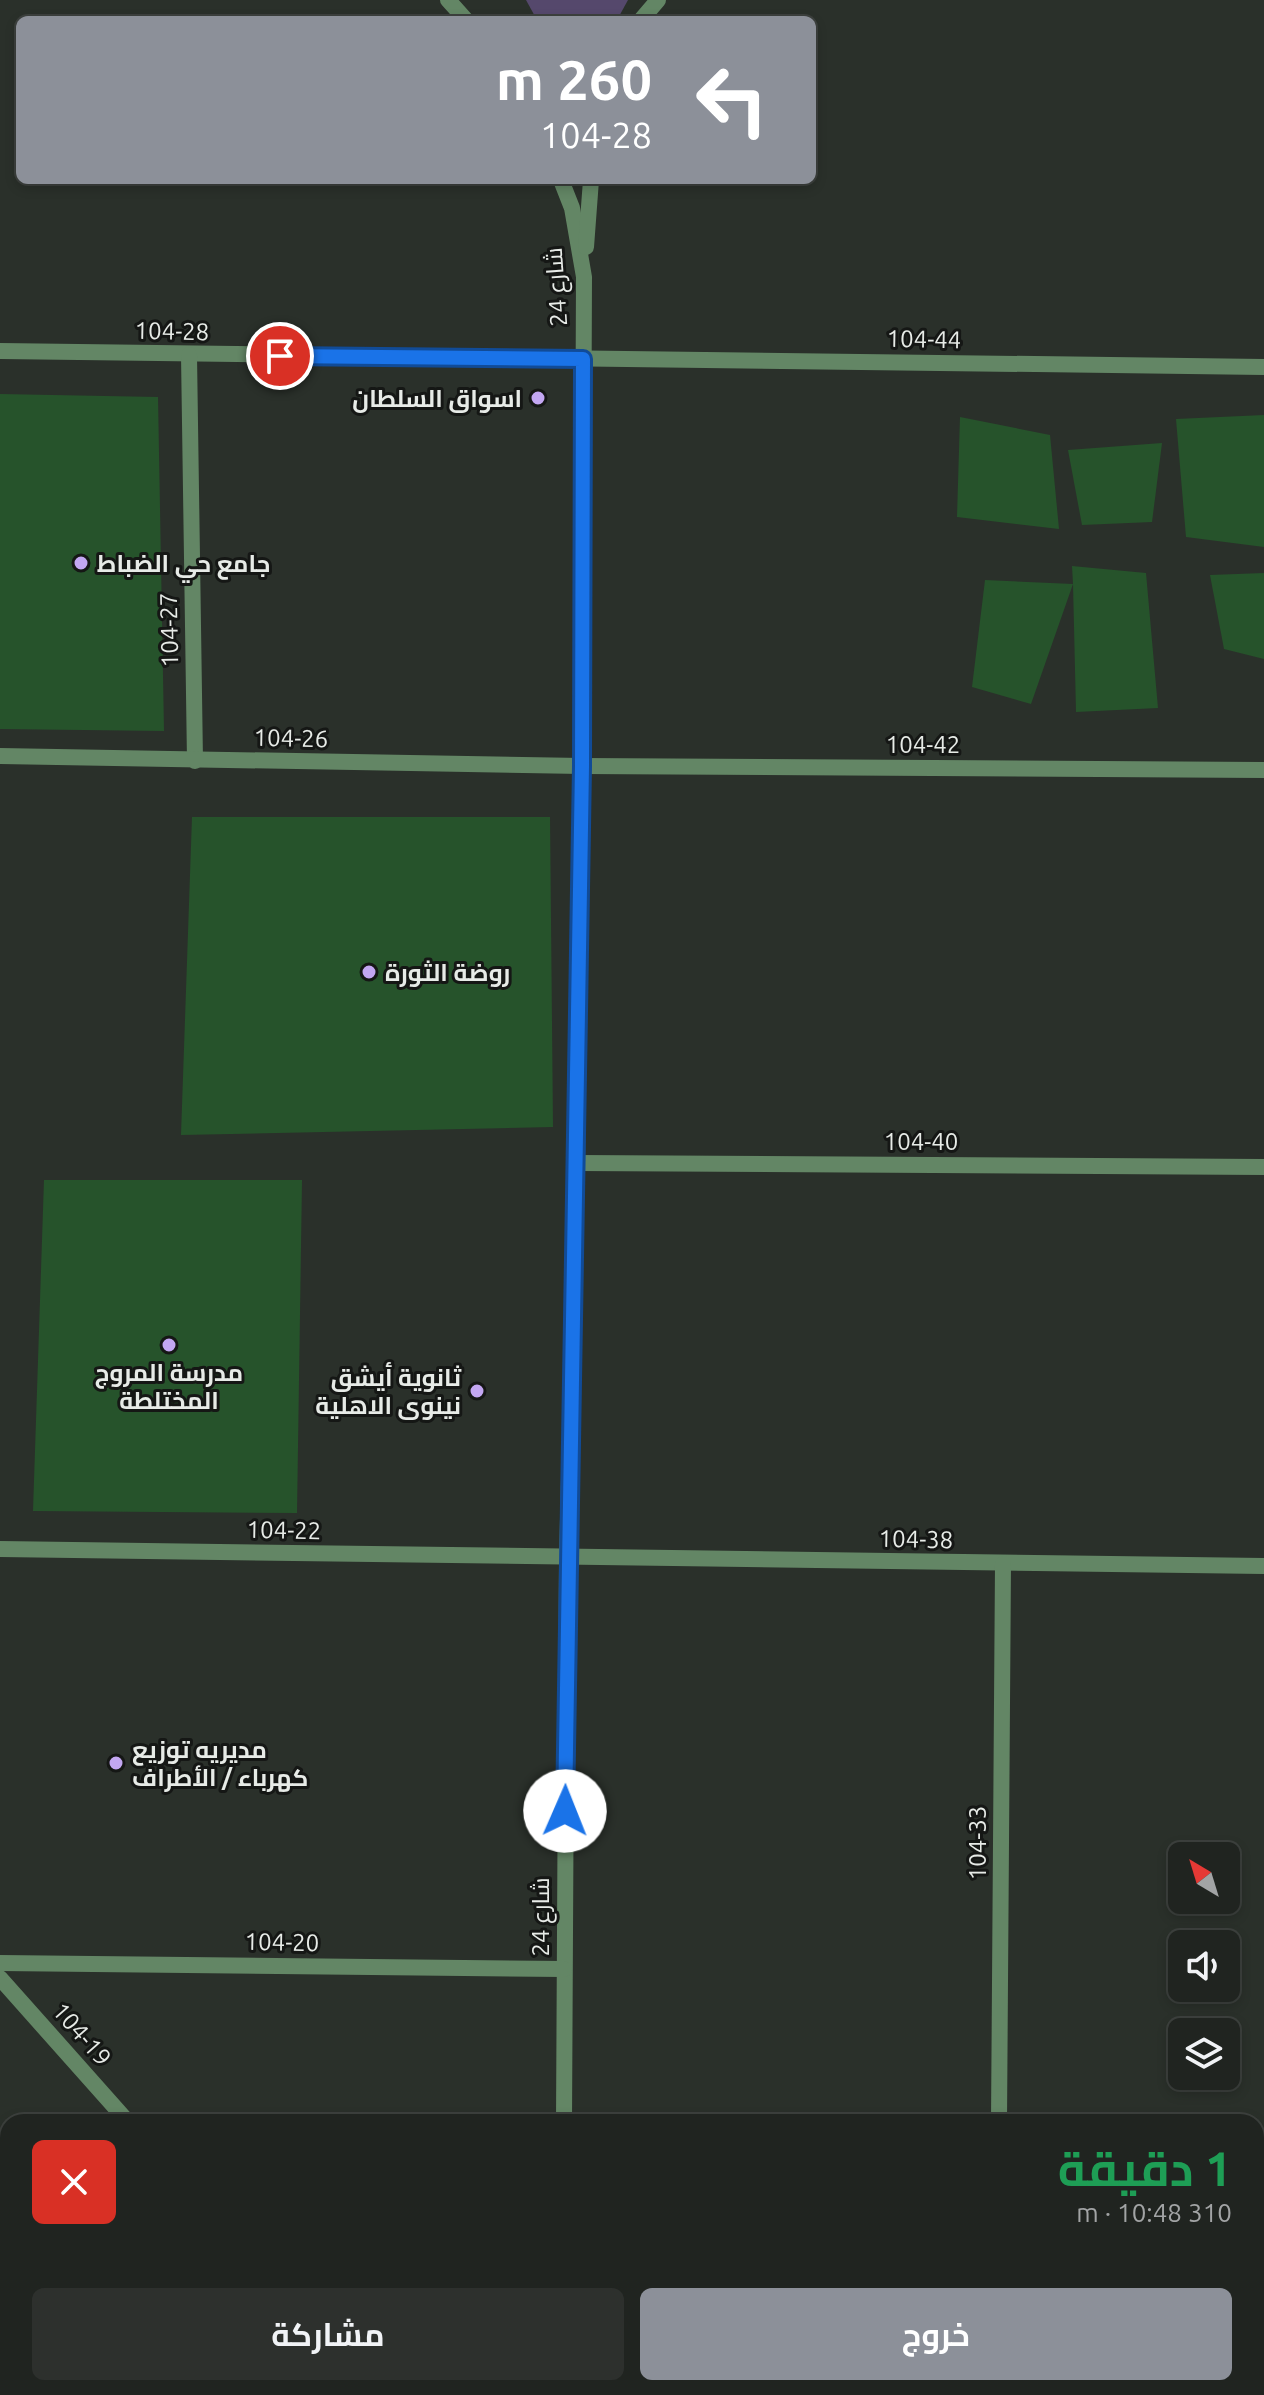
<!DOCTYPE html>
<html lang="ar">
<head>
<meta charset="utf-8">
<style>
	body { margin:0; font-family:Ubuntu,Cairo,sans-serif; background:#2d302d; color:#f1f3f6; direction:rtl; height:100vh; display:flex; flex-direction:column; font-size:30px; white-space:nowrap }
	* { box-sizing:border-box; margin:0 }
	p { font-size:26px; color:#a2a4a5 }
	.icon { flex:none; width:44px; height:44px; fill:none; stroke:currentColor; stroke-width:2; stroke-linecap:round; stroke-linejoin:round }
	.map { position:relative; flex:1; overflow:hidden; direction:ltr }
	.details { position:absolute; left:0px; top:2114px; width:1264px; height:282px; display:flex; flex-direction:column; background:#202420; border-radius:24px 24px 0 0; box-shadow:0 4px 12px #0003,0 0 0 2px #3d413e; direction:rtl }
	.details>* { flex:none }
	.top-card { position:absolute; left:16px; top:16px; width:800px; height:168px; border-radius:12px; box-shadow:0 4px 12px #0003,0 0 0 2px #3d413e; direction:rtl; background:#8c9099; color:#fff; overflow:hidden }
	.needle { width:52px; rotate:322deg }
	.controls { position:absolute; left:1168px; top:1842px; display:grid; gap:16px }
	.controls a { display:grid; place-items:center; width:72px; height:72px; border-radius:12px; background:#202420; box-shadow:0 4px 12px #0003,0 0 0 2px #3d413e; font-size:40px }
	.pin { position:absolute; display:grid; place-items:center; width:68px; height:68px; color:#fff; margin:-34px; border:4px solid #fff; border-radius:50%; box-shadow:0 2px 8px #0007 }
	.me { position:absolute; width:88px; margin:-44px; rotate:1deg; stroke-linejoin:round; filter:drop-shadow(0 0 6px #0008) }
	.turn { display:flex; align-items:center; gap:28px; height:168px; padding:0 32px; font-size:36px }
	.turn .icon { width:104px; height:104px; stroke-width:2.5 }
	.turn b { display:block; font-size:56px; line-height:68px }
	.round { display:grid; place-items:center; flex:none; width:84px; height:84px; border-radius:12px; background:#2d302d }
	.headline { display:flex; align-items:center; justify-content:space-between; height:136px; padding:0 32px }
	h1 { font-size:48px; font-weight:700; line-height:60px; color:#1e9e55 }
	.cta { display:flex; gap:16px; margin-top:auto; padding:16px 32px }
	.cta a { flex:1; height:92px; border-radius:12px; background:#8c9099; color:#fff; font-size:32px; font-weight:700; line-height:92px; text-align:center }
	.cta a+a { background:#2d302d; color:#f1f3f6 }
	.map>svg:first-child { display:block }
	.green { fill:#55486c }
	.building { fill:#26532b }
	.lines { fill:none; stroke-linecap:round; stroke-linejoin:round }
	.service { stroke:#638665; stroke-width:16 }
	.minor { stroke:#638665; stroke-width:16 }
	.route-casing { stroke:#114b97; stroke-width:20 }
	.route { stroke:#1a73e8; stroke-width:14 }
	.poi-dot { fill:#c3a7f2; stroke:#151715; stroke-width:3 }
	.labels { text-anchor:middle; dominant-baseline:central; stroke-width:6; stroke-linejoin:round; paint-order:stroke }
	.street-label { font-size:24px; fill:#e7ebe7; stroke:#151715 }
	.poi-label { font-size:24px; font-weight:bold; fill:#e7ebe7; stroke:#151715; text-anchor:start }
</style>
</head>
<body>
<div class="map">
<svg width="1264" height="2395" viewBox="0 0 1264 2395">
	<rect width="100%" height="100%" fill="#2a302a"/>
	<path class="green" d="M526,0H628L617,20H537Z"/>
	<g class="building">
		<path d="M0,394L158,397L164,731L0,729Z"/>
		<path d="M1264,415V547L1186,537L1176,419Z"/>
		<path d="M960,417L1050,435L1059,529L957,517Z"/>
		<path d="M1162,443L1152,522L1082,525L1068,450Z"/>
		<path d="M1072,566L1146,573L1158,708L1076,712L1073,584L1031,704L972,687L985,580L1073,584Z"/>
		<path d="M1264,573V659L1224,649L1210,575Z"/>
		<path d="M192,817H550L553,1127L181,1135Z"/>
		<path d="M44,1180H302L297,1513L33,1511Z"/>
		<path d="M8,2128V2172L0,2169V2150Z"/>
		<path d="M0,2233L8,2236V2388H24L21,2395H0Z"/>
	</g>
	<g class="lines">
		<g class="service">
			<path d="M0,2196L8,2199"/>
			<path d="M66,2395L68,2388"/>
		</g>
		<g class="minor">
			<path d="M448,0L466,20"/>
			<path d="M641,20L658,0"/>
			<path d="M561,180L572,208L584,277L582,766L577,1163L567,1558L564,2122"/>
			<path d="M586,247L591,180"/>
			<path d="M0,351L1264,367"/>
			<path d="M189,355L195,761"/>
			<path d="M0,756L582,766L1264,770"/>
			<path d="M577,1163L1264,1167"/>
			<path d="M0,1549L1264,1566"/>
			<path d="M0,1963L564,1969"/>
			<path d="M0,1978L128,2122"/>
			<path d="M999,2122L1003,1564"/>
			<path d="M347,2388L353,2395"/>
			<path d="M565,2388V2395"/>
			<path d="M997,2395V2388"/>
		</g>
	</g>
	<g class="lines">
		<g class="route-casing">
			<path id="route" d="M280,356L583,359L582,766L565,1811"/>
		</g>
		<use href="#route" class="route"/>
	</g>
	<g class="poi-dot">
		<circle cx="538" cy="398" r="8"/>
		<circle cx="81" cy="563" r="8"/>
		<circle cx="369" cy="972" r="8"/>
		<circle cx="169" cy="1345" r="8"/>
		<circle cx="477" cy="1391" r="8"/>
		<circle cx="116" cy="1763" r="8"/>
	</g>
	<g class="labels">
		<g class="street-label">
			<text transform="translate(556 287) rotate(-94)">شارع 24</text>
			<text transform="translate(172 331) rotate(1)">104-28</text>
			<text transform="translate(924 339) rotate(1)">104-44</text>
			<text transform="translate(169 630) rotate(-91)">104-27</text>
			<text transform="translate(291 738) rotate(1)">104-26</text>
			<text x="923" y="744">104-42</text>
			<text x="921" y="1141">104-40</text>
			<text transform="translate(284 1530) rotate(1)">104-22</text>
			<text transform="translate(916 1539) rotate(1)">104-38</text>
			<text transform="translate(977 1843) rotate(-90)">104-33</text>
			<text transform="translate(540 1917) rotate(-90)">شارع 24</text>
			<text transform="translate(282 1942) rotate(1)">104-20</text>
			<text transform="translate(82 2034) rotate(49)">104-19</text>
		</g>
		<g class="poi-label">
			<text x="522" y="398" text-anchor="end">اسواق السلطان</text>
			<text x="97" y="563">جامع حي الضباط</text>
			<text x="385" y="972">روضة الثورة</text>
			<text x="169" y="1372" text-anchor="middle">مدرسة المروج<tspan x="169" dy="28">المختلطة</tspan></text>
			<text x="461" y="1377" text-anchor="end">ثانوية أيشق<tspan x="461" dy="28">نينوى الاهلية</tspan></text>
			<text x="132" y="1749">مديريه توزيع<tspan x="132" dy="28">كهرباء / الأطراف</tspan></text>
		</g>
	</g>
</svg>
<div class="controls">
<a><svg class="needle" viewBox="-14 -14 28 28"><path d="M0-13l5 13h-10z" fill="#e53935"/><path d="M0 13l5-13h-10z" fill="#a2a4a5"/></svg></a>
<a><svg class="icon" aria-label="sound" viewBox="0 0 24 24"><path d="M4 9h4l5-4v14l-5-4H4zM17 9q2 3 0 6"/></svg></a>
<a><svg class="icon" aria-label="layers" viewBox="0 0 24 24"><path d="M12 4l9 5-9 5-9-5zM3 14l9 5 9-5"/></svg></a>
</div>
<div class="pin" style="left:280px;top:356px;background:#d93025"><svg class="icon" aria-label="arrive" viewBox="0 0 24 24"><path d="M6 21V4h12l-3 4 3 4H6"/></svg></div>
<svg class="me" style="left:565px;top:1811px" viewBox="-20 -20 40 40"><circle r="19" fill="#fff"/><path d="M0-13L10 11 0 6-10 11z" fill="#1a73e8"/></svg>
<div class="top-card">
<div class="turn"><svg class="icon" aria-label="left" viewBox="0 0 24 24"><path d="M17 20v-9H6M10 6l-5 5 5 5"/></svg><div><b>260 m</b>104-28</div></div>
</div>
<section class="details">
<div class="headline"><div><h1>1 دقيقة</h1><p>310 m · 10:48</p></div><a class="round" style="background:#d93025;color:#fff"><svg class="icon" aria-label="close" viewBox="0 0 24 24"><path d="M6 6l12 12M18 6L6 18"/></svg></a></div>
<div class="cta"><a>خروج</a><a>مشاركة</a></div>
</section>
</div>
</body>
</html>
